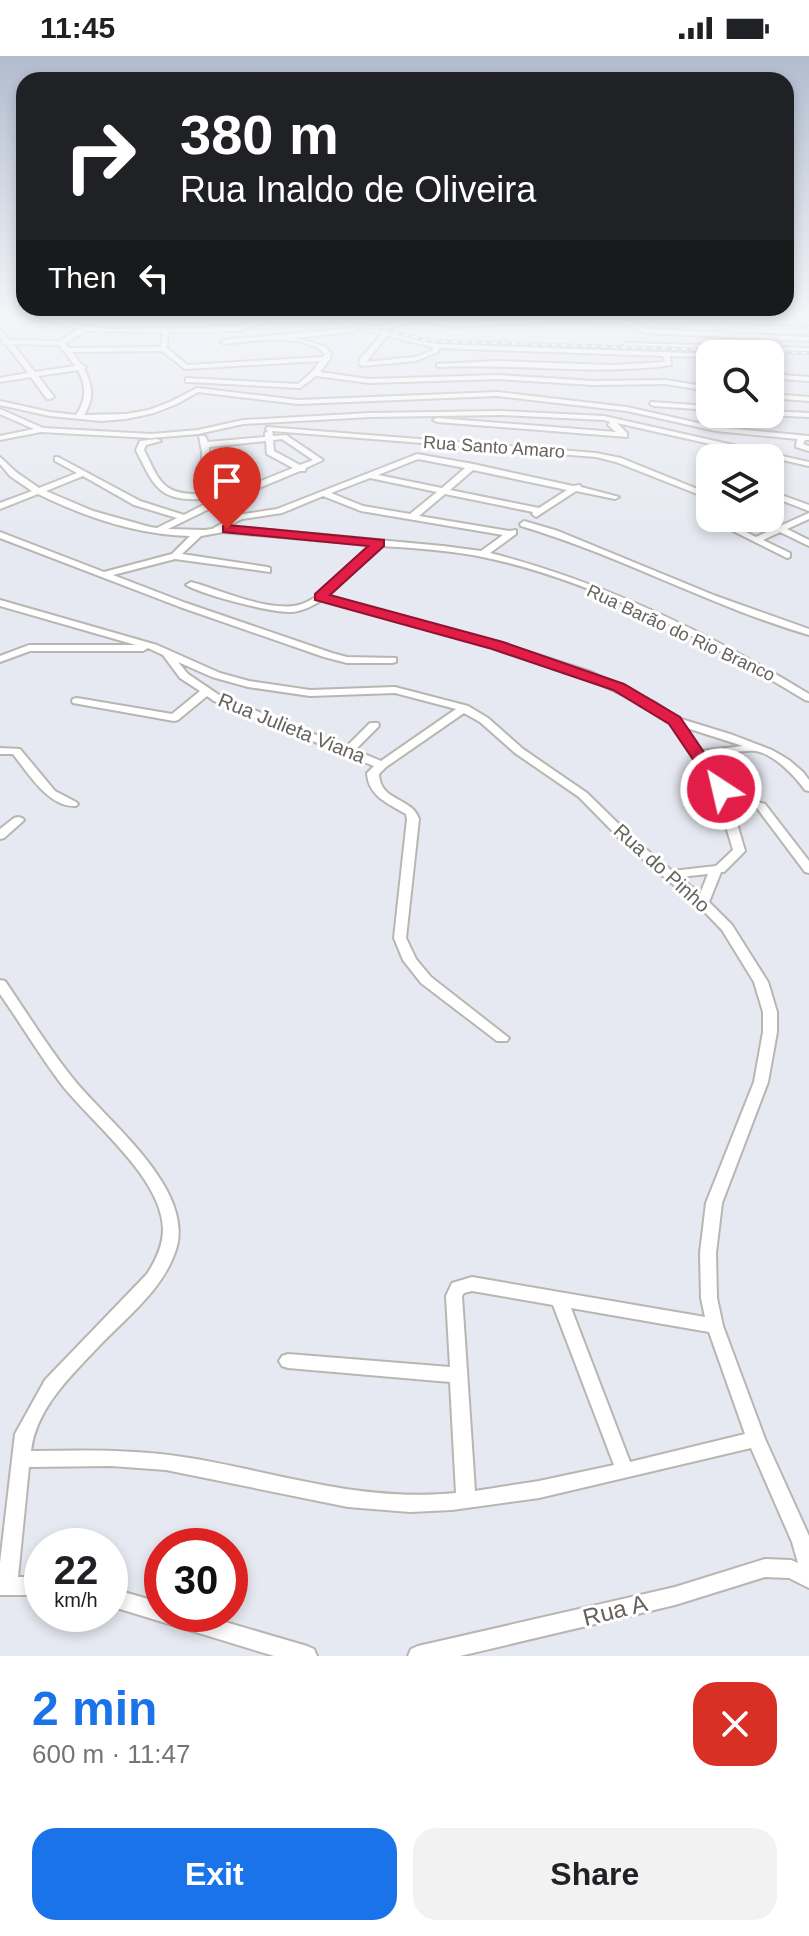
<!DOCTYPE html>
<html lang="en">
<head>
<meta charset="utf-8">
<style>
	body { margin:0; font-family:Arial,sans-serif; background:#f2f2f2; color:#202124; height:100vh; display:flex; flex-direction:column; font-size:30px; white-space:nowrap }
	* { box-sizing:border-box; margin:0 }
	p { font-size:26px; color:#757577 }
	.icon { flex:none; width:44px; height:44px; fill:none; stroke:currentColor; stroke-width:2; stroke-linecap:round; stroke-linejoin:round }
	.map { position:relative; height:1600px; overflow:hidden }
	.drawer { display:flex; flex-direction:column; background:#fff; flex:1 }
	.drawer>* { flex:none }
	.banner { position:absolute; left:16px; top:16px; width:778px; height:244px; border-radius:24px; box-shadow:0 4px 12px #0003; background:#202124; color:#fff; overflow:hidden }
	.tools { position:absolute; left:696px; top:284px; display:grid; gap:16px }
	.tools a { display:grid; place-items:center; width:88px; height:88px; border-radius:16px; background:#fff; box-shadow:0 4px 12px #0003; font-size:40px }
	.speed { position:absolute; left:24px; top:1472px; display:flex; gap:16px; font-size:40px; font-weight:700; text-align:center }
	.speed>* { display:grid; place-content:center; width:104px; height:104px; border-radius:50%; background:#fff; box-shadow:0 4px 12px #0003; line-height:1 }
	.speed small { font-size:20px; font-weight:400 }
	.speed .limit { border:12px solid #d22; background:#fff; color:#111 }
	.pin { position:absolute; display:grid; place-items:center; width:68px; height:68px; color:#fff; margin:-82px -34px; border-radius:50% 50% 50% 0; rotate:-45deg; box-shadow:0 0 8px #0007 }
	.pin .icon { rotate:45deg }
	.me { position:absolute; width:88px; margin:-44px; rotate:325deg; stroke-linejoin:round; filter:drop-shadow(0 0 6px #0008) }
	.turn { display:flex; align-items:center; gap:28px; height:168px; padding:0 32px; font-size:36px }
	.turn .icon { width:104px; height:104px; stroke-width:2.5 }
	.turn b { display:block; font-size:56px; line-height:68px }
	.then { display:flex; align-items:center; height:76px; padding:0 32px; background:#0003; gap:16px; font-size:30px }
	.round { display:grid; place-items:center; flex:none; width:84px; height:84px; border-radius:24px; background:#f2f2f2 }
	.overview { display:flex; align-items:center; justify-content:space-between; height:136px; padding:0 32px }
	h1 { font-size:48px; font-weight:800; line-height:60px; color:#1a73e8 }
	.cta { display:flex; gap:16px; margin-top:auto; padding:16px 32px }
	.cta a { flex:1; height:92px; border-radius:24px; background:#1a73e8; color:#fff; font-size:32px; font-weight:800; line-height:92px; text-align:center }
	.cta a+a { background:#f2f2f2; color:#202124 }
	.status { display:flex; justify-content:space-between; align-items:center; height:56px; padding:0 40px; background:#fff; direction:ltr }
	.status svg { height:22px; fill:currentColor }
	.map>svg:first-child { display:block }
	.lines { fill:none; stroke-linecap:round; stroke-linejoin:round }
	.street-casing { stroke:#b9b6b1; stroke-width:4 }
	.street { fill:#fff; fill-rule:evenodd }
	.rail-casing { stroke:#b3b2b0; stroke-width:4 }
	.rail { stroke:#fff; stroke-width:2; stroke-dasharray:5; stroke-linecap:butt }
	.route { fill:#e11d48; stroke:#92132f; stroke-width:2 }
	.labels { text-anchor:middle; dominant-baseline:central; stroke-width:6; stroke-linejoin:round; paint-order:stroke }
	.far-street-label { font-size:18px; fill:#67625d; stroke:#fff }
	.street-label { font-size:20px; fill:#67625d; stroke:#fff }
	.near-street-label { font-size:24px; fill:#67625d; stroke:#fff }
</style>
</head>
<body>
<div class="status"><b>11:45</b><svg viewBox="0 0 49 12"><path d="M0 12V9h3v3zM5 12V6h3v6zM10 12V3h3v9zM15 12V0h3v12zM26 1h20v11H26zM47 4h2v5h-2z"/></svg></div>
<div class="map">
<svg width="809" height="1600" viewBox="0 0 809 1600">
	<rect width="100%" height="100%" fill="#e6e9f1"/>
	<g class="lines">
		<g class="street-casing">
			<g id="street">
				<path d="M36,259H46L86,271L115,273L237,271L275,259H285L238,275L168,276L167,292L187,309L323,301L325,298C303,276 253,285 224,288L221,286L224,284L356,272L359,274L358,275L295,282L324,290L331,297L330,303L320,316L369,323L498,319L594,325L665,324L710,331V335L665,328L594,329L498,323L369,327L316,320L300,332L189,326H186V322L298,328L312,316L320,305L185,313L162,295L72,296L82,309L86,311L84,313C93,330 94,343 84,359L126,358L149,354L172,345L197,332L298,344L497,336L627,351L716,371L809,380V384H805L803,388L809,390V395L796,391L797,383L716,375L627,355L497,340L298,348L198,336L177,348L154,357L126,363L101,365L50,360L0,349V345L50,356L76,359C87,343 86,330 78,314L38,320L54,341L50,343H47L31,321L0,326V322L28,317L6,288L0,287L3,284L0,280V274L10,284L60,285L79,273ZM86,275L162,276L161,291L69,292L65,287ZM13,288L59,289L75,310L35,316Z"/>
				<path d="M312,259H323L375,272L412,262L405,259H417L452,267L597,259H640L622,262L647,273L809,281V285L646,277L617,264L616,262L452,271L419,263L383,274L436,288L713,298H710V301L670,300L671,309C597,320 515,307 439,311L437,310V308L497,305L612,309L665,306L663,300L439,292L438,296L416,305L362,310L359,308L360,303L382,278ZM387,280L433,291V294L415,301L366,306Z"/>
				<path d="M681,259L809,265V269L692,265Z"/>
				<path d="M626,287L809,292V296L624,290L623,289Z"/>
				<path d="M707,313H710V317L705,316L703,315Z"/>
				<path d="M770,318L809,321V325L770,322Z"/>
				<path d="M770,338L809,341V345L770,342Z"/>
				<path d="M651,346L710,350V354L654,350L650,348Z"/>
				<path d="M0,353L43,372L151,378L198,374L243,364L370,357L501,355L604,360L809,406V410L617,367L627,377V381L437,366L433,364L437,362L616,376L608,369L610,366L604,364L501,359L370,361L243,368L198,378L151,382L41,376L0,384V380L34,373L0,358Z"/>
				<path d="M770,355L809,357V361L767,359L770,358Z"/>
				<path d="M267,371L596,397L621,402L710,438V443L616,406L596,401L272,375L273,380L286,379L323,404L306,412L305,415H300L211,452L168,473L205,474L212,473L237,459L277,453L417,398L473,408L573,430L580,429L581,431L619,441L615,443L576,435L536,461L532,458L533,456L445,438L419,460L509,475L516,474V478L490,497C604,526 709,577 809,638V645L805,644C706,584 593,523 478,500C446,494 413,492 381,490L328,540L501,587L591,616L654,646L678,662L733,679L772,694L789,704L803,716L809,724V735L805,734C795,720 774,698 756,695C745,693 717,700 705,701L727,733L730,743L743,742L765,748L809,805V817L805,816L757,752L743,748L732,750L745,795L724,816H721L709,846L732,869L768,926L777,956V976L768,1026L722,1147L716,1197L717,1242L723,1270L765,1383L809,1480V1532L789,1522L765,1521L675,1549L460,1600H408L411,1593L418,1590L675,1531L765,1503L791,1504L798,1507L792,1486L751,1392L539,1442L452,1454L410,1456L348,1451L166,1414L111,1410L29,1411L18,1521H42V1539H0V1507L15,1378L45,1324L147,1218C156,1204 163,1190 163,1173C162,1122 93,1068 62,1029C40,1000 21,968 0,938V924L5,925C27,957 47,990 71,1020C104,1063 192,1129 177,1190C166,1231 127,1261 99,1290C71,1320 36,1352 31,1395C87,1394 141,1393 196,1403C286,1419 363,1446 456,1437L450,1326L288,1312L282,1310L279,1305L282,1300L288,1298L450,1311L446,1240L452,1227L472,1221L705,1261L701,1242L700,1197L706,1147L754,1026L763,976V956L754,926L722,874L699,850L626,789L579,741L515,697L480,666L464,657L386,711L379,718C380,746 412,741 419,763L406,882L416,903L431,921L509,982L507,985H497L421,927L403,904L394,882L407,763L406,758C389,748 368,740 367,717L374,710L214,645L207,640L178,664L174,665L73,647L72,645L73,643L77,642L172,658L200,635L180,622L163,599L148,592L143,595H30L0,606V600L29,589H136L0,550V544L157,589L220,617L249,625L310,634L395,631L468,650L488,662L523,693L587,737L634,783L672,815L716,810L733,794L715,733L670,666L646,650L583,620L495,591L322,544C312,550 303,555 292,556C271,557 204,539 186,529L191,526C221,534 263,554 294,550C320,547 354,507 372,489L223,476L201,480L182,498L267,511L270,512V516L175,503L113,519L186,547L332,597L347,601L396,602V606L392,607H347L324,601L180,551L0,482V476L104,516L172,498L190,480C138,479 85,461 38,438L0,453V447L32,435L10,420L0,408V401L16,416L39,432L77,417L55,405V401H58L140,445L184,459L205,448L202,443C158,445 154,430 136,394L140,385L157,383L161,385L146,389L144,394C160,426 162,439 202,438V396L199,380H205L208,386L265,381V377L268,375L266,373ZM282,383L313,404L300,409L274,395L273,384ZM266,385L267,398L293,412L229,438L225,437H210L209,391ZM418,403L465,412L442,432L378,419ZM473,414L567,434L539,452L450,434ZM83,420L134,449L177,462L157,472L150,471L93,455L46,435ZM370,422L437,436L410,458L363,450L331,437ZM323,440L361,455L503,479L481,495L443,490L228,470L242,463L282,457ZM178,606L212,621L248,631L310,640L395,637L456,653L381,705L355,694L378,671L379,669L378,667H370L346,691L222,641L188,618ZM684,671L743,690L701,695ZM708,818L700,838L680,821ZM472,1235L553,1249L614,1409L539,1425L475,1435L462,1240L464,1237ZM571,1252L709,1276L745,1378L630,1406Z"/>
				<path d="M770,435L809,449V455L770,440Z"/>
				<path d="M809,457V463L787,473L809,484V490L780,476L763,484L790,497V501L787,502L707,462L710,460V462H718L756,481L773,473L752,462H763L780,470Z"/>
				<path d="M524,465L558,475L716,540L809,573V579C710,550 619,499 521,470L520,468Z"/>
				<path d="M0,692L20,693L55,735L76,746L78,748L76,750C49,752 28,717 13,698H0Z"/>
				<path d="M18,761L22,762L24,764L22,766L4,782L0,783V773L14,762Z"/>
				<path d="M110,1532L162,1547V1558H198L307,1590L314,1593L317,1600H274L110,1550Z"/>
			</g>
		</g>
		<use href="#street" class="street"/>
		<g class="rail-casing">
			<path id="rail" d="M325,259L429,285L809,297"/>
		</g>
		<use href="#rail" class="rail"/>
	</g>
	<linearGradient id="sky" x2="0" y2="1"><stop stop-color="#b1bcce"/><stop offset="0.54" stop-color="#f4f5f9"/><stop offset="1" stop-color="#f4f5f9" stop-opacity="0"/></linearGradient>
	<rect width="809" height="483" fill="url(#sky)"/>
	<path class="route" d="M227,469L384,484V490L330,539L503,586L624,628L680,661L729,733L727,736H715L669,668L613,634L492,593L315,544V538L368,490L223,476V470Z"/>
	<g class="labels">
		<g class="far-street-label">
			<text transform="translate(494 391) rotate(4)">Rua Santo Amaro</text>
			<text transform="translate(681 577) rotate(25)">Rua Barão do Rio Branco</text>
		</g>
		<g class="street-label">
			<text transform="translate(292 672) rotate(22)">Rua Julieta Viana</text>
			<text transform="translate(662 812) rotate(42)">Rua do Pinho</text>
		</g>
		<g class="near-street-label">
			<text transform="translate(615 1554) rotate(-14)">Rua A</text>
		</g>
	</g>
</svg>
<div class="tools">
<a><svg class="icon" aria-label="search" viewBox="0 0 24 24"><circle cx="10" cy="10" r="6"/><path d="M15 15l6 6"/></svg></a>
<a><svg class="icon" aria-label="layers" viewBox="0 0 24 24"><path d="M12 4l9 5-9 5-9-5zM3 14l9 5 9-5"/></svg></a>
</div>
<div class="speed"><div>22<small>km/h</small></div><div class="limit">30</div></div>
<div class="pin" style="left:227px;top:473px;background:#d93025"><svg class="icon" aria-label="arrive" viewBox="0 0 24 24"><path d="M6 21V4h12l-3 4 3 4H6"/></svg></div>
<svg class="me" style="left:721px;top:733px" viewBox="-20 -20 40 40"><circle r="17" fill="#e11d48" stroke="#fff" stroke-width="3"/><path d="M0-11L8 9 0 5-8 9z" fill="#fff"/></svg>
<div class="banner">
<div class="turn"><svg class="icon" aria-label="right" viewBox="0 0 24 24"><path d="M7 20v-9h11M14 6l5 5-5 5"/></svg><div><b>380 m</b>Rua Inaldo de Oliveira</div></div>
<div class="then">Then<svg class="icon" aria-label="left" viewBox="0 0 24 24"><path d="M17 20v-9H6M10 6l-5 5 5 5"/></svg></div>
</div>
</div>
<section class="drawer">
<div class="overview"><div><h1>2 min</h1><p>600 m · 11:47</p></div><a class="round" style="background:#d93025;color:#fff"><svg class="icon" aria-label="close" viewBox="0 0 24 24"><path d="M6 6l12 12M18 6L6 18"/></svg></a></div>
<div class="cta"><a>Exit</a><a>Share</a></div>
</section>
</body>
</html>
